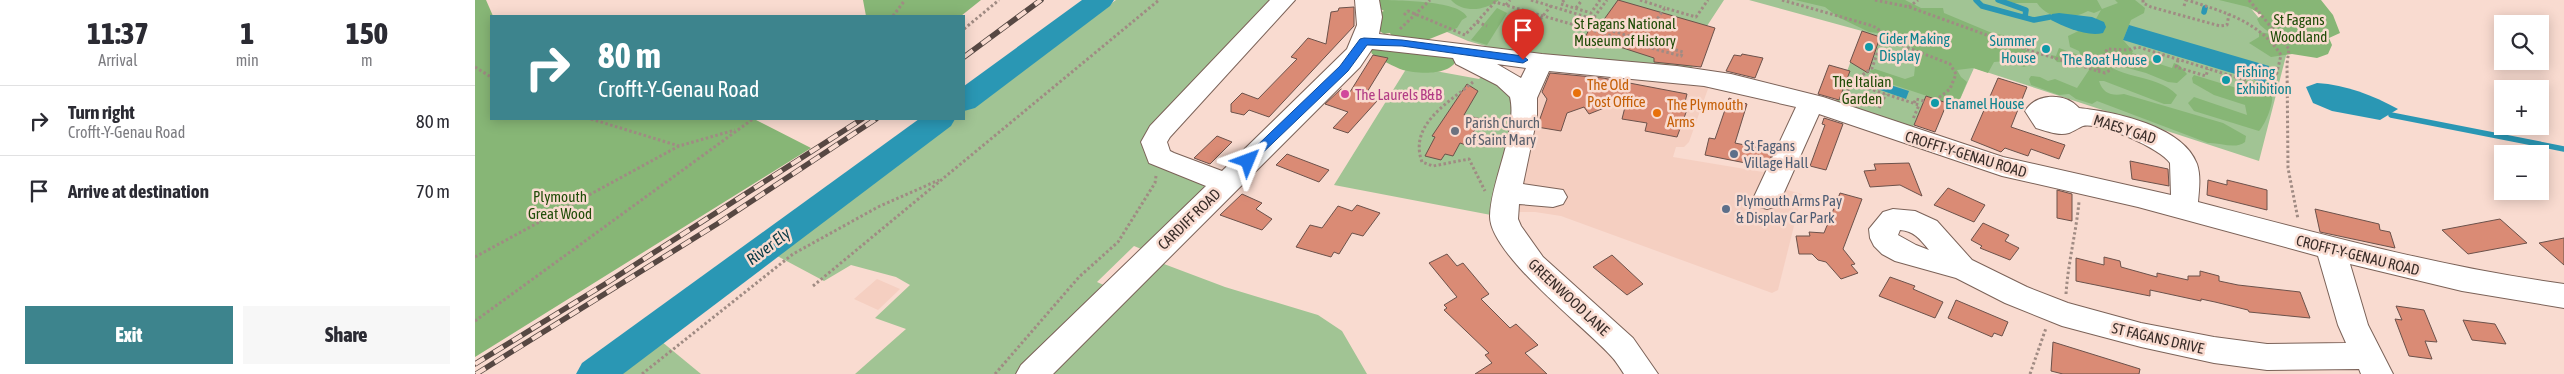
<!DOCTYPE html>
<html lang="en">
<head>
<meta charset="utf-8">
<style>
	body { margin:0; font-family:"Asap Condensed",sans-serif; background:#f7f7f7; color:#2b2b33; height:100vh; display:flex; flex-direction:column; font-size:19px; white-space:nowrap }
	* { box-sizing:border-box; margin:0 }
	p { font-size:16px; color:#7c7c81 }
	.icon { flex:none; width:28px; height:28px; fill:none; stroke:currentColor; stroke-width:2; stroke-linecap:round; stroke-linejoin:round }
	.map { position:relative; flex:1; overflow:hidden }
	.details { display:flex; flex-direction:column; background:#fff; width:475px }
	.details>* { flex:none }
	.top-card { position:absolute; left:15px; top:15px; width:475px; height:105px; border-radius:0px; box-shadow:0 2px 12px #0003; background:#3d848d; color:#fff; overflow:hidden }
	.fabs { position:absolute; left:2019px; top:15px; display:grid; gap:10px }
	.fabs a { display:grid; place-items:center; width:55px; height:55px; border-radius:0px; background:#fff; box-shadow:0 2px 12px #0003; font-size:25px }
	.pin { position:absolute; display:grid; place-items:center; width:42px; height:42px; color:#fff; margin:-51px -21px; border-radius:50% 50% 50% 0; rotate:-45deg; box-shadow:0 0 5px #0007 }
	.pin .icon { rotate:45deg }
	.me { position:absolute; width:55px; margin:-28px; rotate:46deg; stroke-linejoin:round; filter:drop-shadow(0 0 4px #0008) }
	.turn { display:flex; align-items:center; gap:18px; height:105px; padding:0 25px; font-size:22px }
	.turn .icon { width:65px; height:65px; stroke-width:2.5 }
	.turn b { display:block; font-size:35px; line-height:42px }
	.eta { display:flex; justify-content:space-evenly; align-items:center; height:85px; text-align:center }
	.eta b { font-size:30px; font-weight:800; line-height:35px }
	.cta { display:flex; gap:10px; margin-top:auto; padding:10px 25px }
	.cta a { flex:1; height:58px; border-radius:0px; background:#3d848d; color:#fff; font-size:20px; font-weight:800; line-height:58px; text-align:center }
	.cta a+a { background:#f7f7f7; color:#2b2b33 }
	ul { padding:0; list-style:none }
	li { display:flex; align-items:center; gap:15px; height:70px; padding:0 25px; border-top:1px solid #e1e1e2 }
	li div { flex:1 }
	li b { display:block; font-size:19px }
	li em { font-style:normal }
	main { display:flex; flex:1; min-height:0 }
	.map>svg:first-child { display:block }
	.built { fill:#f5cfc1 }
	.green { fill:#a1c494 }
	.forest { fill:#87b676 }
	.water { fill:#2a97b4 }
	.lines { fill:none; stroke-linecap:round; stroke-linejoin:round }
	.stream { stroke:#2a97b4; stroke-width:5.5 }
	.river { fill:#2a97b4; fill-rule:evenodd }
	.building { fill:#da8b75; stroke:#6c524b }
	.minor-casing { stroke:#7b6258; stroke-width:2 }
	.path { stroke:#a08b83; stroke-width:3; stroke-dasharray:2.5 2.5; stroke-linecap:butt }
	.minor { fill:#fff; fill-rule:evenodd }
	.rail-casing { stroke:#574843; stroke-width:5.5 }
	.rail { stroke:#f9dbd0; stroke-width:4; stroke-dasharray:11; stroke-linecap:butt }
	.route { fill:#1a73e8; stroke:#114b97 }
	.culture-dot { fill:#0f9aa8; stroke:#f9dbd0; stroke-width:2 }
	.food-dot { fill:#e8710a; stroke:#f9dbd0; stroke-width:2 }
	.hotel-dot { fill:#d1479c; stroke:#f9dbd0; stroke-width:2 }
	.worship-dot { fill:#6b7280; stroke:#f9dbd0; stroke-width:2 }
	.service-dot { fill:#5c6f8a; stroke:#f9dbd0; stroke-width:2 }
	.labels { text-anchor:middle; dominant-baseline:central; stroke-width:5; stroke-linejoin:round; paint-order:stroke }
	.park-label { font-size:15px; fill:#214d09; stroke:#f9dbd0 }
	.culture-label { font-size:15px; fill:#0d838f; stroke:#f9dbd0; text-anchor:start }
	.food-label { font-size:15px; fill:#c56008; stroke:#f9dbd0; text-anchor:start }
	.hotel-label { font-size:15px; fill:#b23c85; stroke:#f9dbd0; text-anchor:start }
	.worship-label { font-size:15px; fill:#5b616d; stroke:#f9dbd0; text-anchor:start }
	.street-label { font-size:15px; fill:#392d29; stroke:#f9dbd0 }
	.service-label { font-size:15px; fill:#4e5e75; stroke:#f9dbd0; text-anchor:start }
	.water-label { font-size:16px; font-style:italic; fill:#083945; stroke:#f9dbd0 }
</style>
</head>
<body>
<main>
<section class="details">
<div class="eta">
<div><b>11:37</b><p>Arrival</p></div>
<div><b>1</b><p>min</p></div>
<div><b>150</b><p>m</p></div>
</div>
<ul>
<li><svg class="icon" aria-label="right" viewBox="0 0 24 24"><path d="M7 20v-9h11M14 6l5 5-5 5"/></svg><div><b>Turn right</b><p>Crofft-Y-Genau Road</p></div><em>80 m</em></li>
<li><svg class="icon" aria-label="arrive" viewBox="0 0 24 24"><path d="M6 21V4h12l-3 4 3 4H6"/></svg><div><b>Arrive at destination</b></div><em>70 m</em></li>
</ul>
<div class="cta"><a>Exit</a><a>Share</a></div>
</section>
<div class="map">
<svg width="2089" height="374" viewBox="0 0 2089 374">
	<rect width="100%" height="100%" fill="#f9dbd0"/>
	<g class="built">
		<path d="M1070,70L1234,86L1214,142L1209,147H1201L1198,157L1300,174L1305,188L1327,194L1303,290L1297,293L1086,216L1060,212H1039L1055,101Z"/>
		<path d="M402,279L425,289L403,310L379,299Z"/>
	</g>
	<g class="green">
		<path d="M641,0H806L671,141L733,185L671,251L659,246L622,282L633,287L544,374H380L431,329L400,318L435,285L421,277L376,265L349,281L291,250L475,119H489V109Z"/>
		<path d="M908,0H1249L1230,29L1217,68L1095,59L1017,48L993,41L937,17Z"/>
		<path d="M1274,0H1769L1812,52L1784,161L1499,68L1482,106L1473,103L1469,111L1448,104L1438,127L1361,101L1387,31Z"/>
		<path d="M933,66L1004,79L1007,76L1028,82L1043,108L1016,215L859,185Z"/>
		<path d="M681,261L750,287L843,315L867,331L892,374H570Z"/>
		<path d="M175,332L226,374H119Z"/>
	</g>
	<g class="forest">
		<path d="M0,0H11L18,16H16V119H279L336,148L0,357Z"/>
		<path d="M388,0H506L486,16H391Z"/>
		<path d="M897,0C918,0 985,0 992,17L987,20L982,28L952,40L939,41L982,59C976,76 943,74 928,70C919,67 907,60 897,54L895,49L918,39L915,33L909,34L903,30L906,12L909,11L902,7Z"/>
		<path d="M976,0H1024C1011,10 989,14 976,0Z"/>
		<path d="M1320,0H1430L1446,8H1468L1469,13L1517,33L1544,38L1556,58V64L1549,67L1531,61L1519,62L1513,73L1498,68L1482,70L1486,77L1492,82L1482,106L1413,83L1394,71L1400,69L1430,79L1439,76L1441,58L1436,46L1412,34L1394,32L1363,17L1350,7Z"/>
		<path d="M1530,0H1622L1627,9L1643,3L1640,0H1660L1670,8L1669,13L1656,20L1648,40L1658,51L1657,53L1666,56V58L1697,68L1699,63L1704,65L1712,74L1702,83L1693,82L1671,73L1649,67L1623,54C1637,81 1681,72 1702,95L1696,104H1689L1629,81H1624C1628,94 1637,96 1649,94L1748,123L1771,136L1770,142C1760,150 1744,142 1733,143L1622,101L1617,104L1601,99L1594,94L1584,95L1556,85L1554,79L1556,76L1565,77L1573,81L1580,79L1602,88L1616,67L1613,64L1582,62L1576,55L1581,56L1584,48L1606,56L1604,51L1595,47L1593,36L1618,24L1626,10L1619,13L1613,11C1597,20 1573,20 1562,3H1539Z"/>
		<path d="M1744,0H1846L1858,15L1865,33L1854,38L1857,45L1853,54L1842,58L1817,54L1796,57L1774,43L1784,37V32L1796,34L1785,25L1782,19L1787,15L1773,7Z"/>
		<path d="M1022,8L1032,13L1012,45L996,40Z"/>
		<path d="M1719,75L1768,90L1771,81C1778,82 1791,83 1796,91C1801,100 1790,125 1784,131L1719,111L1713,103L1719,97L1772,115L1770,105L1739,95L1718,83L1717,78Z"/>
	</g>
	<g class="water">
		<path d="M1584,13L1617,17L1629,22L1631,27L1628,33C1612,37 1590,27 1576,20L1577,14Z"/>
		<path d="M1654,25L1794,66L1790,83L1648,40Z"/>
		<path d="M1395,74L1412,84L1434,91L1431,99L1391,85Z"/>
		<path d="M1842,83C1872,85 1897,95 1923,109L1905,120L1857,111L1838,103L1831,87Z"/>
	</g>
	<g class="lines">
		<g class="stream">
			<path d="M1501,0L1507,6L1559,20L1575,17"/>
			<path d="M1523,0L1551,10L1550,17"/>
			<path d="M1729,12L1730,8"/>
			<path d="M1916,115L2089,149"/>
		</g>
		<g class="river">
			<path d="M607,0H639L635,6L500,108L489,111V86Z"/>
			<path d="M444,119H480L476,126L148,374H101L107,363Z"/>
		</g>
	</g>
	<g class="building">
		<path d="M1143,0L1240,28L1226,67L1179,62V58L1111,36L1117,22L1125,25Z"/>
		<path d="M879,7V26L794,117L774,110L769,115L756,112V104L767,93L783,99L822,59L816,57L833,38L851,44L856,12L863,11L864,8Z"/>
		<path d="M1387,31L1405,37L1393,73L1375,62Z"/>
		<path d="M1267,54L1288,58L1280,78L1251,71L1259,55L1266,56Z"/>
		<path d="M898,55L913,58L889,97L902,101L873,133L858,128L873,112L850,104L866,89L875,92Z"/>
		<path d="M1354,65L1375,71L1364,100L1343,94Z"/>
		<path d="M1075,73L1128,78L1212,94L1209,106L1213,107L1202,137L1170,131L1172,123L1147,119L1152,99L1114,114L1109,107L1092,113L1086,131L1062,127L1072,99L1067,92Z"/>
		<path d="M1523,78L1552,87L1536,127L1590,145L1584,159L1556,149L1553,156L1530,148L1526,152L1496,140Z"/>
		<path d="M992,84L1003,91L989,115L1006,119L991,145L985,143L978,156L970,154L966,160L950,156L960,137L957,136Z"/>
		<path d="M1451,96L1472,103L1460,132L1439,125Z"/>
		<path d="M1254,98L1272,104L1260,143L1299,151L1291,167L1230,155L1234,138L1240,139Z"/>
		<path d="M1349,118L1368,124L1351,170L1335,166L1350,125L1347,124Z"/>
		<path d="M742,136L757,142L735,164L719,158Z"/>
		<path d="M812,154L854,170L844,182L801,165Z"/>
		<path d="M1655,161L1693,169L1694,186L1657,179Z"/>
		<path d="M1434,163L1447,196L1425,185L1395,187L1389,171L1401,170L1399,164Z"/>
		<path d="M1733,180L1752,185V180L1792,190V210L1732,195Z"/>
		<path d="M1473,188L1510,205L1499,222L1459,205Z"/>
		<path d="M1582,190L1597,194V221L1582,218Z"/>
		<path d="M1365,193L1387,199L1368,249L1380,264L1376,265L1383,273L1366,279L1351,262L1343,260L1337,254H1324L1321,236H1335L1334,232L1349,233Z"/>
		<path d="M767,194L787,203L781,209L797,219L787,230L745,215Z"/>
		<path d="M882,205L905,213L888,236L877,233L864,254L859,252L856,257L821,247L835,225L847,228L863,206L877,211Z"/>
		<path d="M1840,209L1904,224L1905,230L1915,232L1920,248L1845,232Z"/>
		<path d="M2025,219L2052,243L1993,254L1967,230Z"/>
		<path d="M1508,223L1534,235L1530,241L1544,248L1535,260L1505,248L1507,246L1496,240Z"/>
		<path d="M2089,238V265L2064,243Z"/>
		<path d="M972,254L982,266L988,263L1014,294L1006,299L1035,328L1041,324L1063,345L1050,353L1072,374H1000L1017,363L1010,355L1014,353L969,310L972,308L969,305L982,297L954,263Z"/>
		<path d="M1137,255L1168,284L1152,295L1118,267Z"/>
		<path d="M1629,257L1645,261L1646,267L1682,277V273L1713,280V276H1725V271L1744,276V281L1763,285L1825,292L1835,318L1774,312L1773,310L1740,302L1726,299V301L1675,290V296L1601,281V258L1629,265Z"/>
		<path d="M1415,277L1440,286L1438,289L1468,302L1460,318L1404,296Z"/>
		<path d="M1481,300L1533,322L1527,336L1519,333L1517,337L1473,318Z"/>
		<path d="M1921,306L1949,310L1962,342L1950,341L1957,359L1934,356L1920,319L1927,320Z"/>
		<path d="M1988,320L2020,324L2031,344L1997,340Z"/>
		<path d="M1578,342L1665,369L1664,374H1588L1576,371Z"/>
	</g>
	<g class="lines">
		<g class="minor-casing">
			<path id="minor" d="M795,0H820L695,137L692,142L695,151L699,153L747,171L872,49L882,25L880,0H904L907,17L904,34L1067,54L1202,66L1256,74L1348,97L1528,157L1696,195L1695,163C1685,148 1625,122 1608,126C1605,127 1599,131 1594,133C1583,136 1572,131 1561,128L1550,111C1561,93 1590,92 1604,108C1640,112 1708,126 1722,164C1726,176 1724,190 1723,202C1845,234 1965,267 2089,284V308L1987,291L1875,264L1893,325L1918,374H1886L1884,369L1792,370L1739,363L1666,347L1587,326L1530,303L1481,278L1420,261L1407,254L1399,246L1395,238L1394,229L1408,212L1418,209L1440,211L1462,221L1497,260L1552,287L1593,303L1666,323L1739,337L1792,344L1871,343L1863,325L1843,256L1663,207L1527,176L1344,114L1306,199L1302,206L1292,209L1282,206L1278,199L1321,107L1229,86L1074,71L1062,98V117L1048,184L1088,190L1092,197L1088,204L1078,207L1044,204L1043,219L1046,226L1068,257L1158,338L1183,374H1149C1145,368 1141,361 1136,356C1110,327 1014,254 1015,216C1016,180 1043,131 1035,97L1022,85L981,64L978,58L897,49L885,67L578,374H541L546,365L731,186L674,163L666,142L675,126ZM1022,64L1051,68L1046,78ZM1425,230C1439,231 1445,239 1454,250L1441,245L1423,235Z"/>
		</g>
		<g class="path">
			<path d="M1056,0L1118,19"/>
			<path d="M1089,0L1086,4L1116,13L1125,0"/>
			<path d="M1165,0L1190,8"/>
			<path d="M1307,0L1398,26L1431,47L1475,64L1481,74L1475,89L1462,99"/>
			<path d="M1400,0L1434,7L1556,51L1623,71L1632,49L1653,50L1663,47L1773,81L1774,87L1797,94L1806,55C1784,21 1749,12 1712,0"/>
			<path d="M1668,0V3L1676,7L1745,26L1752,25L1754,14"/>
			<path d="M1774,0L1814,49L1812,64L1813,168L1823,219"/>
			<path d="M1031,5L1035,0"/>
			<path d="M1709,6L1711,0"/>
			<path d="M1434,7L1443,0"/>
			<path d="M1101,8L1107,0"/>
			<path d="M929,15L933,11L990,35L1020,2L1172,46L1175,42L1167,40L1190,8L1221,17L1233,0"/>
			<path d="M418,16L430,0"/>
			<path d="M1002,22L1012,26"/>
			<path d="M1062,23L1076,6"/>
			<path d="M1114,24L1167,40"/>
			<path d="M489,29L524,0"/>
			<path d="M925,29L955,0"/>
			<path d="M1110,29L1132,0"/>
			<path d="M1409,34L1397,68L1386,76L1383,85L1444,105L1438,119"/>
			<path d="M1135,46L1140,37"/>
			<path d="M1172,47L1206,56L1208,52L1175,42"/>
			<path d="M1703,60L1701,67L1731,76L1733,69"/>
			<path d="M0,67L16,77"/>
			<path d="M1623,71L1630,73L1637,69"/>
			<path d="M998,82C975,102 933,124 947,162L958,166L994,159L1010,191"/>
			<path d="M1371,96L1376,82L1383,85"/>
			<path d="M1439,103L1441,99L1449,101"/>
			<path d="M1404,108L1411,94"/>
			<path d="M116,119L204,146"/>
			<path d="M0,257L204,146L260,130"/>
			<path d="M338,286L684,0"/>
			<path d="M1591,294C1593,263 1601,233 1604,202"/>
			<path d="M0,321L278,119"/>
			<path d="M167,374L318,254L403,207L464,180"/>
			<path d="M520,374L604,277L643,242L680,183L681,176"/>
			<path d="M1555,374L1571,328"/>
		</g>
		<use href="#minor" class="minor"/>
		<g class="rail-casing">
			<g id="rail">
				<path d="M489,57L566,0"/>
				<path d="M0,364L130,284L387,119"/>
				<path d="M1,374L242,224L401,119"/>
			</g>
		</g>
		<use href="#rail" class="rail"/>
	</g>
	<path class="route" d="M889,38L927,40L1048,56L1053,60L1048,63L927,46L892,45L873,71L777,163H769V158L865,66L885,39Z"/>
	<g class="culture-dot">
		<circle cx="1394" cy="47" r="5"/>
		<circle cx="1571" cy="49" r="5"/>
		<circle cx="1682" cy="59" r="5"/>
		<circle cx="1751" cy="80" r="5"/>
		<circle cx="1460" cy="103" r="5"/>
	</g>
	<g class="food-dot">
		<circle cx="1102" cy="93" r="5"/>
		<circle cx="1182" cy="113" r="5"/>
	</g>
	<circle class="hotel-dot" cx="870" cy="94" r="5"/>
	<circle class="worship-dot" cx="980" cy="131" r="5"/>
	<g class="service-dot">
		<circle cx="1259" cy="154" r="5"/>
		<circle cx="1251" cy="209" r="5"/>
	</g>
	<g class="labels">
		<g class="park-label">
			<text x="1824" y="19">St Fagans<tspan x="1824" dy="17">Woodland</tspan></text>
			<text x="1150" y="23">St Fagans National<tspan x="1150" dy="17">Museum of History</tspan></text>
			<text x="1387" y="81">The Italian<tspan x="1387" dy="17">Garden</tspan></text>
			<text x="85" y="196">Plymouth<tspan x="85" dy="17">Great Wood</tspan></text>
		</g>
		<g class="culture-label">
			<text x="1404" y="38">Cider Making<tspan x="1404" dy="17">Display</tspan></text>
			<text x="1561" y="40" text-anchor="end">Summer<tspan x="1561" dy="17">House</tspan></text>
			<text x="1672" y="59" text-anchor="end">The Boat House</text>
			<text x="1761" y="71">Fishing<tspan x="1761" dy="17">Exhibition</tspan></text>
			<text x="1470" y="103">Enamel House</text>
		</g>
		<g class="food-label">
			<text x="1112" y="84">The Old<tspan x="1112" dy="17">Post Office</tspan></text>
			<text x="1192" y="104">The Plymouth<tspan x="1192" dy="17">Arms</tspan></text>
		</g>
		<g class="hotel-label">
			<text x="880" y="94">The Laurels B&amp;B</text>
		</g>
		<g class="worship-label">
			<text x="990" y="122">Parish Church<tspan x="990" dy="17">of Saint Mary</tspan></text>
		</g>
		<g class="street-label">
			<text transform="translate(1650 129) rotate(18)">MAES Y GAD</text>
			<text transform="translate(1491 154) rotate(17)">CROFFT-Y-GENAU ROAD</text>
			<text transform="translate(714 219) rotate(-44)">CARDIFF ROAD</text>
			<text transform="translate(1883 255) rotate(14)">CROFFT-Y-GENAU ROAD</text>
			<text transform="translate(1094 297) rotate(43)">GREENWOOD LANE</text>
			<text transform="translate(1683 338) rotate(13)">ST FAGANS DRIVE</text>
		</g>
		<g class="service-label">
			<text x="1269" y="145">St Fagans<tspan x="1269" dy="17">Village Hall</tspan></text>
			<text x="1261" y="200">Plymouth Arms Pay<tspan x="1261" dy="17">&amp; Display Car Park</tspan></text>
		</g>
		<g class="water-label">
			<text transform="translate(293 246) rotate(-37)">River Ely</text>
		</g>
	</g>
</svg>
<div class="fabs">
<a><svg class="icon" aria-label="search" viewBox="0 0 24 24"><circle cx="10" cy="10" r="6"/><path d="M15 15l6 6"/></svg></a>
<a>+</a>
<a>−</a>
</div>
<div class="pin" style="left:1048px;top:60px;background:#d93025"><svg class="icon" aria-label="arrive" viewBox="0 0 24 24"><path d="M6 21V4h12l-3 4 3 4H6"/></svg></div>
<svg class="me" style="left:773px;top:161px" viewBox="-20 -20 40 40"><path d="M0-17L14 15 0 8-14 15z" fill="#1a73e8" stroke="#fff" stroke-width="4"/></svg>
<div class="top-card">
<div class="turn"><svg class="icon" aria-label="right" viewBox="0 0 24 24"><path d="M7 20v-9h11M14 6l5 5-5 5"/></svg><div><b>80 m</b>Crofft-Y-Genau Road</div></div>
</div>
</div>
</main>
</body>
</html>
